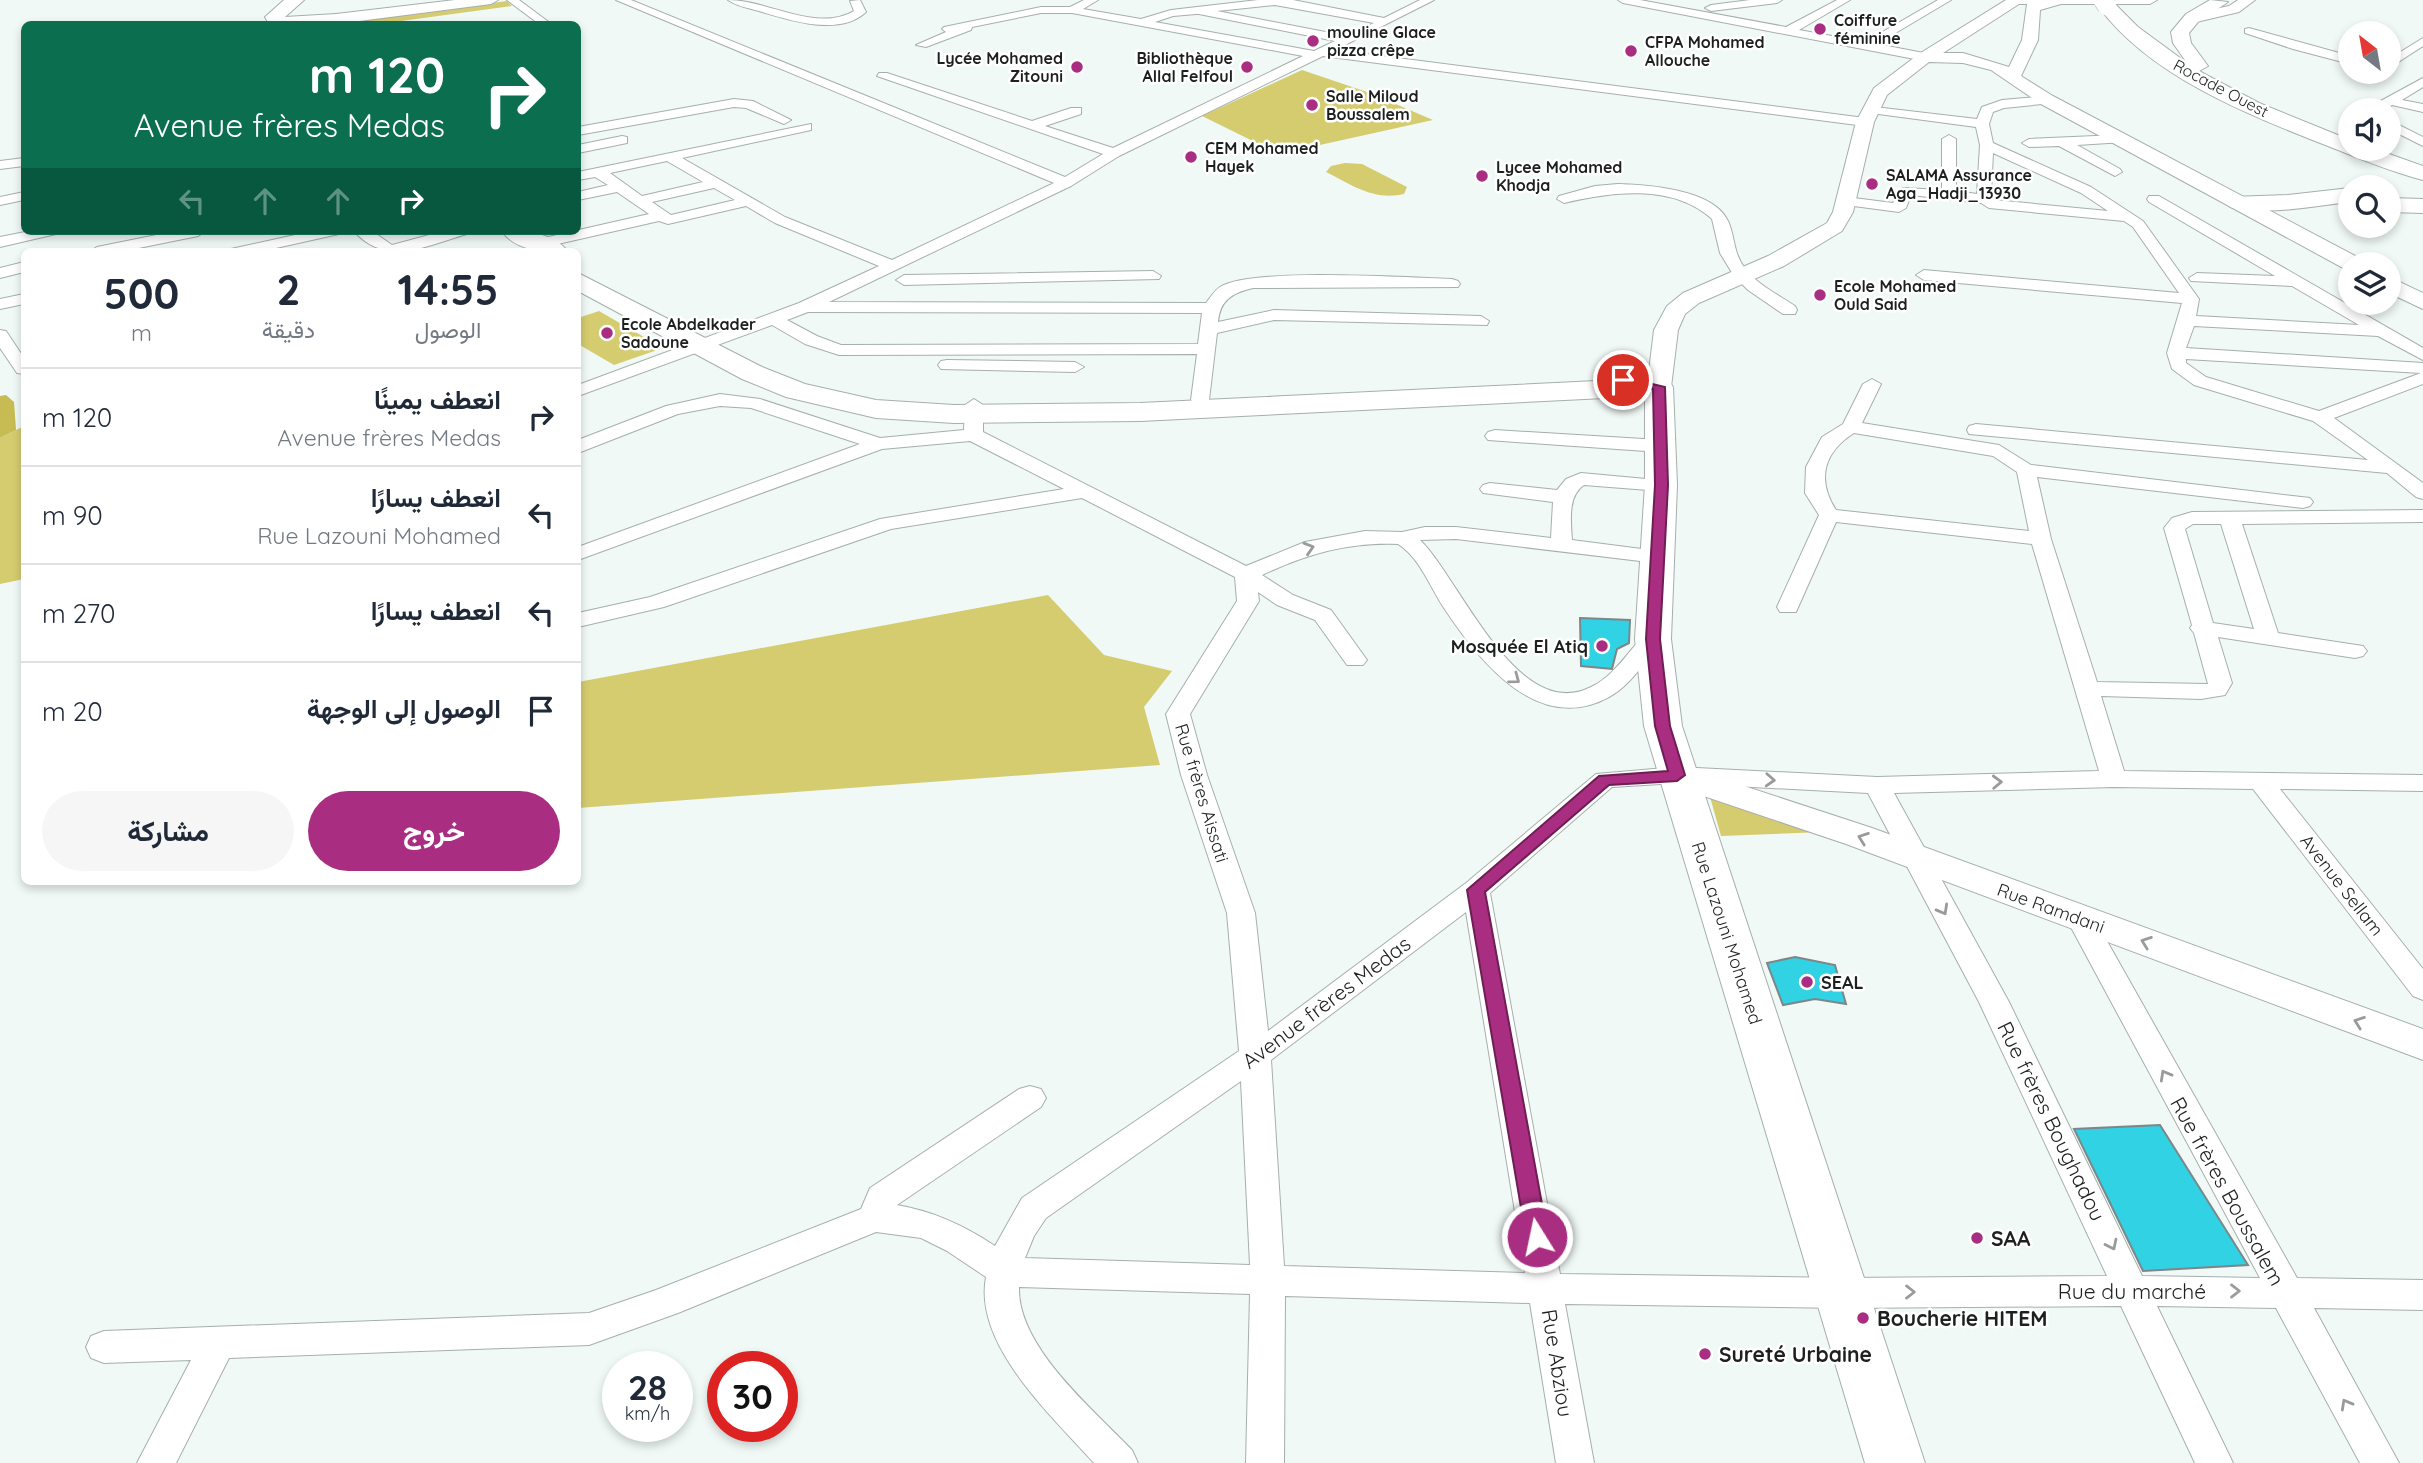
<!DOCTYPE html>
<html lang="ar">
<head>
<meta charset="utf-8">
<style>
	body { margin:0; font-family:Quicksand,Vazirmatn,sans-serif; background:#f6f6f7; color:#1f2937; direction:rtl; height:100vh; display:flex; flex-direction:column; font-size:26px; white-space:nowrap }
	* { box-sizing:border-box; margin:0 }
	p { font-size:23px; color:#747a83 }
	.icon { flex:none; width:38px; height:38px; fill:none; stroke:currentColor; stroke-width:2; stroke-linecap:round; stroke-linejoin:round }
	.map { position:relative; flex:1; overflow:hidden; direction:ltr }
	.side { position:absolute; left:21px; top:248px; width:560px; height:637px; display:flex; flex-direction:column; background:#fff; border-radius:10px; box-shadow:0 4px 10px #0003; direction:rtl }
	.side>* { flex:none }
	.hud { position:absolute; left:21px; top:21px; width:560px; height:214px; border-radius:10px; box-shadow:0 4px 10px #0003; direction:rtl; background:#0b6e4f; color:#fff; overflow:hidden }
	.needle { width:46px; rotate:329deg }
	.controls { position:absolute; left:2338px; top:21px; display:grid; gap:14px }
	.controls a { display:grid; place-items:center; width:63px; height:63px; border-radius:50%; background:#fff; box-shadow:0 4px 10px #0003; font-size:35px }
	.speed { position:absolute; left:602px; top:1351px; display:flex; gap:14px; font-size:35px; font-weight:700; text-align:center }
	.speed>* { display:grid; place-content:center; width:91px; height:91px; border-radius:50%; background:#fff; box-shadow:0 4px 10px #0003; line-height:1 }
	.speed small { font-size:18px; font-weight:400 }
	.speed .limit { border:10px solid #d22; background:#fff; color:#111 }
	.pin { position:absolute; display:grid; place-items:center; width:60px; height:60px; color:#fff; margin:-30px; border:4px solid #fff; border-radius:50%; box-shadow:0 2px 7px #0007 }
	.me { position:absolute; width:77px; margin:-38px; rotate:350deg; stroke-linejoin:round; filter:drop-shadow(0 0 5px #0008) }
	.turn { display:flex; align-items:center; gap:24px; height:147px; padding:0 21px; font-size:32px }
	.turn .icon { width:91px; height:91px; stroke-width:2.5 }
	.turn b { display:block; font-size:49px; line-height:60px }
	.lanes { display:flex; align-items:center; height:66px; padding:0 21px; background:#0003; justify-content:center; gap:35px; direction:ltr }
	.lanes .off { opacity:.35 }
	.eta { display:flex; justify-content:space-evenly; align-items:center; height:119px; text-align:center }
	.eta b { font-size:42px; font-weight:700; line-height:49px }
	.button { display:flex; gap:14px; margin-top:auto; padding:14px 21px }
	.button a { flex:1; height:80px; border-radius:42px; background:#a92e81; color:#fff; font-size:28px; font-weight:700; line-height:80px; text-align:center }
	.button a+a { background:#f6f6f7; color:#1f2937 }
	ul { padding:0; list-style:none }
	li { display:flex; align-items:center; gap:21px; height:98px; padding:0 21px; border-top:2px solid #e0e1e3 }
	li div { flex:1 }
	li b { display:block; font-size:26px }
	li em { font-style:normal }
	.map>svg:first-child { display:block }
	.green { fill:#d5cc70 }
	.forest { fill:#c6bc53 }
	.building { fill:#31d2e4; stroke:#7d8688; stroke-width:2 }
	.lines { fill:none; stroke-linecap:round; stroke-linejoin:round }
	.street-casing { stroke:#a6afac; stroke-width:2 }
	.secondary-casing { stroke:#a6afac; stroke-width:2 }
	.primary-casing { stroke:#a6afac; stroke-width:2 }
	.highway-casing { stroke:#a6afac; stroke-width:2 }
	.street { fill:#fff; fill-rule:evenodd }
	.secondary { fill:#fff; fill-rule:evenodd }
	.primary { fill:#fff; fill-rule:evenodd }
	.highway { fill:#fff; fill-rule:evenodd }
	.highway-bridge-casing { stroke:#a6afac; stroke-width:20; stroke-linecap:butt }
	.highway-bridge { stroke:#fff; stroke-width:19 }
	.oneway { stroke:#999b9a }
	.route { fill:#a92e81; stroke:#6e1e54; stroke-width:2 }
	.poi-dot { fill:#a92e81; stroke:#fff; stroke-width:2.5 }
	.labels { text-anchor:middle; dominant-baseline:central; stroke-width:5; stroke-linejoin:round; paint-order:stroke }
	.far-poi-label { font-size:16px; font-weight:bold; fill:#1d201f; stroke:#fff; text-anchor:start }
	.far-street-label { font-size:16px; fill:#1d201f; stroke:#fff }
	.poi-label { font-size:18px; font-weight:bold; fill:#1d201f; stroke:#fff; text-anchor:end }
	.street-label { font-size:18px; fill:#1d201f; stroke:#fff }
	.near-street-label { font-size:21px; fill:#1d201f; stroke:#fff }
	.near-poi-label { font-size:21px; font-weight:bold; fill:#1d201f; stroke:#fff; text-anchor:start }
</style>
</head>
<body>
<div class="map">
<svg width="2423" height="1463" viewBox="0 0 2423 1463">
	<rect width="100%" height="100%" fill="#f0f9f6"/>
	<g class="green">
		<path d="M507,1L512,6L379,24L342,23Z"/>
		<path d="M1302,70L1370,93L1433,120L1279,154L1202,116Z"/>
		<path d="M1345,163L1362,164L1407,187L1404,194C1374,201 1352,185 1326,172L1331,166Z"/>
		<path d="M599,311L663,348L614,365L578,344V318Z"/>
		<path d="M24,426V579L0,584V438Z"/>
		<path d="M1048,595L1104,655L1172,671L1144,707L1160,765L578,808V682Z"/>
		<path d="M1710,797L1823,832L1721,836Z"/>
	</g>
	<path class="forest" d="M6,395L14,402L16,430L0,438V396Z"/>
	<g class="building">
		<path d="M1580,618L1630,620L1629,643L1617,649L1612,669L1581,666Z"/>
		<path d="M1795,957L1835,965L1846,1004L1815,999L1783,1005L1767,963Z"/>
		<path d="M2160,1125L2248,1265L2143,1271L2074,1129Z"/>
	</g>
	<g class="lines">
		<g class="street-casing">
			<g id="street">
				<path d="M507,0H519L550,23L539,24Z"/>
				<path d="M616,0H631L1065,177L1103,154L877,76L879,73H887L1032,121L1071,108H1081V114L1045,126L1113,148L1303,56L1072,13H1041L972,27L971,30L926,47L916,45L946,32L942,29L944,27L1041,7H1070L1084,0H1098L1083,9L1141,19L1171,10L1258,0H1293L1384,18L1420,0H1434L1335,50L1865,118L1872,122L1865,126L1323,56L1119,156L1071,186L829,302L1206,303C1210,298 1215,290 1220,287C1251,267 1409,278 1452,279L1458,281L1460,284L1458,287L1253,288C1232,293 1220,300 1218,322L1274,310L1481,316L1489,321L1487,325L1274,320L1217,333L1209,400L1200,406L1191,400L1197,354L839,355L805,344L772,325L578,396V385L799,303L879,266L775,223L746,206L668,224L659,221L540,248L535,246L532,243L535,240L649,214L617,192L578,200V192L608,185L595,177L578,180V172L811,124V130L682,158L785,217L892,260L1054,183ZM1275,5L1374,23L1346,36L1217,11ZM1196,14H1199L1335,41L1314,51L1155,22L1173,16ZM667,161L703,182L642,196L610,173ZM714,188L735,200L671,215L652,202ZM808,312H810L1202,313L1198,344L841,345L817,336L787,320Z"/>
				<path d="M728,0C768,0 816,33 854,11L850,1L860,0L866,12C839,37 790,20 759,11C748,8 736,6 728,0Z"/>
				<path d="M1618,0H1640L1786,27L1837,0H1850L1799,30L1865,42L1938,0H1951L1877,44L1929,54V60L1925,61L1623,3Z"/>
				<path d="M1750,0H1782L1777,3L1711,11L1705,8L1711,5Z"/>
				<path d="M2249,28L2350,56V64L2293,49L2245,33V29Z"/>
				<path d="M2423,38V46L2389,68V59Z"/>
				<path d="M2423,78V87L2402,100L2423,104V112L2392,105L2386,110H2374L2377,103Z"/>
				<path d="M2047,96L2052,97V103L2004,108L1993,112L1989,124L1993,143L2091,187L2143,221L2199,299L2196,316L2359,325L2292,286L2191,281L2189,278L2197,273L2275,276L2149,202L2147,199L2149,196H2159L2423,348V360L2378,336L2194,326L2186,348L2423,363V384L2334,418L2423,483V499L2416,497L2387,473L1969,434L1967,430L1969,426L1976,424L2368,460L2313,421L2194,385L2172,369L2167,353L2182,303L1924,280L1916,275L1924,270L2179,293L2133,227L2124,221L1989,208L1981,203L1911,195L1906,208L1899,212L1846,205L1839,201L1846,197L1893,203L1899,190L1904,188L1942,190V139L1949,135L1956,139V191L1977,194L1980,145L1976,127L1871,113L1865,109L1866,106L1977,119L1982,107L2002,100ZM1993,153L2081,193L2108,211L1994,200L1991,194ZM2186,359L2421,373L2319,411L2206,377L2186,363Z"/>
				<path d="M734,99L753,101L791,120L784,124L746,108L734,107L578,135V127Z"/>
				<path d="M2389,120L2423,137V146L2389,129Z"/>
				<path d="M2119,135L2124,136V142L2077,145L2120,169L2122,172L2115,176L2059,146L2029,147L2022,143L2029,139Z"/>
				<path d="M622,136L627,137V143L578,153V145Z"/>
				<path d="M24,158V166L0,169V161Z"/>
				<path d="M1618,184C1649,185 1713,189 1728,221C1735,236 1733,252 1744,267C1756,284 1777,294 1795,306L1797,310L1795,314H1783L1748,290L1734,276L1720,253L1712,219C1672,183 1611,192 1564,203L1557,199L1559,196L1595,186Z"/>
				<path d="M24,192V200L0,205V197Z"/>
				<path d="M30,231H59L56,234L0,247V237Z"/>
				<path d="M176,231H206L198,236L119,252H89L97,247Z"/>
				<path d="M313,231H342L339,234L258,252H229L231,249Z"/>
				<path d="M354,231H372L392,245L444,231H470L467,234C428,245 386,268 354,231Z"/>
				<path d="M24,262V272L0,278V268Z"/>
				<path d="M1153,271L1161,276L1159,279L904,285L896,280L904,275Z"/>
				<path d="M24,294V304L0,309V299Z"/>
				<path d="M0,330L6,331L24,358V374L17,373L0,348Z"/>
				<path d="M947,360L1075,362L1084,367L1075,372L941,369L938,365L941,361Z"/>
				<path d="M1872,379L1881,384L1862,423L1999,445L2031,465L2310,498L2313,502L2310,506L2303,508L2037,477L2051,539L2097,682L2208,684L2194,633L2190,628L2192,625L2164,528L2172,518L2192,512L2423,510V522L2242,524L2278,633L2363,646L2367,651L2363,656L2355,658L2218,637L2232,683L2225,695L2201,699L2101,696L2124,771L2423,775V791L2280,789L2423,969V1000L2413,996L2253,789L2114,787L1894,793L2009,1002L2142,1276L2260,1278L2066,918L2070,911L2080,908L2090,911L2094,918L2297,1278L2423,1280V1310L2314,1308L2399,1463H2360L2276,1308L2157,1306L2233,1463H2195L2121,1306L1842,1308L1565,1304L1594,1463H1556L1530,1303L1285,1296L1284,1463H1246L1250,1294L1019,1287C1017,1347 1094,1410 1132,1450L1138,1463H1094C1053,1417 973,1345 986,1277L947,1251L921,1238L876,1232L678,1313L589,1345L229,1358L176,1463H137L191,1360L104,1363L91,1358L86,1347L91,1336L104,1331L589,1313L656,1290L861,1209L870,1188L1019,1089L1030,1086L1041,1089L1046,1098L1041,1107L897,1205C933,1211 965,1226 995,1246L1022,1198L1239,1051L1227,913L1181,775L1166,714L1237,601L1235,577L1082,498L891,529L664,607L578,627V613L650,597L880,519L1064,489L970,441L882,449L578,560V547L860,444L751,408L720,406L678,414L578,453V440L666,406L720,394L760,399L880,438L964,430L965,405L974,399L983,405V432L1246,566L1305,542L1365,531L1402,532L1425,527H1456L1551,538L1553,502L1483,493L1480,489L1483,485L1490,483L1557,490L1566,479L1581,473L1668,481L1671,485L1668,489L1661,491L1584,485C1567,496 1571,523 1572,540L1665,552L1668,557L1665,562L1657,563L1456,539L1420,540C1459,577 1517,725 1591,687C1613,677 1629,651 1645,634H1661L1664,639L1661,644C1645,661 1630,686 1609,697C1538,736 1479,661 1444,608C1430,587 1420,558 1398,544C1348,542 1307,554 1262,575L1293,595L1331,610L1367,660L1363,665H1347L1315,620L1277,605L1258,592L1259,601L1190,714L1207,775L1255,913L1268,1031L1466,883L1596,774L1677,767L1877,777L2099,771L2032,544L1836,522L1796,612H1780L1777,607L1819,515L1805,493L1806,467L1822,437L1843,424L1863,384ZM1854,433L1993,456L2017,472L2029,531L1836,510C1816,479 1824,452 1854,433ZM2193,524H2221L2254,629L2213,623L2185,529ZM1677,783L1868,793L1979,1002L2107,1276L1842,1278L1560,1274L1490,893L1612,787ZM1466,912L1525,1273L1284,1266L1271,1060ZM1241,1081L1250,1265L1025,1258L1034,1236L1046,1218Z"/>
				<path d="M1495,430L1660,440L1670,446L1660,452L1488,440L1485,436L1488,432Z"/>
			</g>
		</g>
		<g class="secondary-casing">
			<g id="secondary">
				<path d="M455,0H498L491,4L336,24L328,19L336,14Z"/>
				<path d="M2006,0H2157L2150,4H2061L2040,10L2038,40L2021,76L2053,96L2361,259L2364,264H2350V270L2345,269L2041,104L1991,70L1963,63L1929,62L1887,95L1874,122L1853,212L1842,231L1784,266L1699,303L1685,314L1678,330L1671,387L1668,392L1659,394L1650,392L1647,387L1654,330L1667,306L1683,293L1768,256L1827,223L1833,212L1856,122L1874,88L1919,54ZM2019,4H2027L2022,40L2009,67L1963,53H1943Z"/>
				<path d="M2238,0H2255L2239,12L2192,23L2184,18L2187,15L2229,6Z"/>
				<path d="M2389,277L2423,293V309L2389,293Z"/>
				<path d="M1677,764L1872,828L2423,1029V1060L1846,844L1665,783L1660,775L1665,767Z"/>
			</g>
		</g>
		<g class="primary-casing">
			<g id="primary">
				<path d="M284,0H304L285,17L336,14L345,19L342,23L334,24H269L265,17Z"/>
				<path d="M502,231C524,231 554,232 568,252C546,252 516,252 502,231Z"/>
				<path d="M578,273L762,367L805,384L876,400L954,405L1140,403L1659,378L1669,381L1673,387L1677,485L1671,639L1682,726L1925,1463H1865L1644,726L1635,639L1645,485V396L1140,421L954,423L876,418L786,397L742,379L578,291Z"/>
			</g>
		</g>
		<g class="highway-casing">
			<g id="highway">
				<path d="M2210,0L2228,2L2198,22L2189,33L2191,43L2208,66L2199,71L2259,103L2350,140V149H2375L2423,166V180C2396,173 2368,162 2343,152C2260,119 2153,81 2098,6L2101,2H2113L2138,27L2187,63L2173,43L2171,32L2186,14Z"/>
				<path d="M2350,188V202C2312,206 2267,216 2230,207L2226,202L2230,197L2288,195Z"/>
				<path d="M2389,198L2423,199V213L2389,212Z"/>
			</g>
		</g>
		<use href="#street" class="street"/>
		<use href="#secondary" class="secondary"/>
		<use href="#primary" class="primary"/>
		<use href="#highway" class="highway"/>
		<g class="highway-bridge-casing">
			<path id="highway-bridge" d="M2103,0L2107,6"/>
		</g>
		<use href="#highway-bridge" class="highway-bridge"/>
	</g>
	<defs><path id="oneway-chevron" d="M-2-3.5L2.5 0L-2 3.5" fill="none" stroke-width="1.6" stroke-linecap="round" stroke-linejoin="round" transform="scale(1.75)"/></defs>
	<g class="oneway">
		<use href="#oneway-chevron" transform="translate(1309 548) rotate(-17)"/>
		<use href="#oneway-chevron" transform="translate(1515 679) rotate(37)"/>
		<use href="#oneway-chevron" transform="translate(1770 780) rotate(3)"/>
		<use href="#oneway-chevron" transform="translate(1997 782) rotate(-2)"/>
		<use href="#oneway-chevron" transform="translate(1863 838) rotate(-160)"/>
		<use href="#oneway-chevron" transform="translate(1943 910) rotate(61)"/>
		<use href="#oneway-chevron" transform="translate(2146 942) rotate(-160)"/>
		<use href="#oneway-chevron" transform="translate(2359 1022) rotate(-160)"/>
		<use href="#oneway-chevron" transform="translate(2165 1075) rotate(-119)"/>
		<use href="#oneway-chevron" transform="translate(2112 1245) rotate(64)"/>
		<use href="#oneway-chevron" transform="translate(2235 1291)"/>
		<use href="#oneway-chevron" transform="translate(1910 1292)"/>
		<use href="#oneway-chevron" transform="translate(2346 1404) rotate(-119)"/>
	</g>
	<path class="route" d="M1623,377L1665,387L1668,485L1660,639L1670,726L1685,775L1677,781L1609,785L1485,892L1548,1237L1545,1244L1537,1246L1530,1244L1526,1237L1467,890L1599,776L1668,771L1655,726L1646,639L1655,485L1653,389L1619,383L1617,380Z"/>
	<g class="poi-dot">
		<circle cx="1820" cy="29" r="7"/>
		<circle cx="1313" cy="41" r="7"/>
		<circle cx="1631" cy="51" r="7"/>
		<circle cx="1077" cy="67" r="7"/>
		<circle cx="1247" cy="67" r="7"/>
		<circle cx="1312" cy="105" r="7"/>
		<circle cx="1191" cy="157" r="7"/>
		<circle cx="1482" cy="176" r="7"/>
		<circle cx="1872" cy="184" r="7"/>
		<circle cx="1820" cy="295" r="7"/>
		<circle cx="607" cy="333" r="7"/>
		<circle cx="1602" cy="646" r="7"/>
		<circle cx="1807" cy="982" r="7"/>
		<circle cx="1977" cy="1238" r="7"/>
		<circle cx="1863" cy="1318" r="7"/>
		<circle cx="1705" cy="1354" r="7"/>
	</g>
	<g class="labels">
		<g class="far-poi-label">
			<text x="1834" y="20">Coiffure<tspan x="1834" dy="18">féminine</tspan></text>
			<text x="1327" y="32">mouline Glace<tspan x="1327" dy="18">pizza crêpe</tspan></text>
			<text x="1645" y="42">CFPA Mohamed<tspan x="1645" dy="18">Allouche</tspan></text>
			<text x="1063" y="58" text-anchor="end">Lycée Mohamed<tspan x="1063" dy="18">Zitouni</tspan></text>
			<text x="1233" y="58" text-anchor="end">Bibliothèque<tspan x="1233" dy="18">Allal Felfoul</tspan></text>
			<text x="1326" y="96">Salle Miloud<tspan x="1326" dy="18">Boussalem</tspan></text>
			<text x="1205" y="148">CEM Mohamed<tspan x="1205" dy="18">Hayek</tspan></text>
			<text x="1496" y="167">Lycee Mohamed<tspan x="1496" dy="18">Khodja</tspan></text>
			<text x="1886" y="175">SALAMA Assurance<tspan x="1886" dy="18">Aga_Hadji_13930</tspan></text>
			<text x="1834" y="286">Ecole Mohamed<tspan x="1834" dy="18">Ould Said</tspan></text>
			<text x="621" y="324">Ecole Abdelkader<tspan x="621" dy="18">Sadoune</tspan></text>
		</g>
		<g class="far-street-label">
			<text transform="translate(2221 88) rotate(28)">Rocade Ouest</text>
		</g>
		<g class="poi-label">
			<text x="1588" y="646">Mosquée El Atiq</text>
			<text x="1821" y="982" text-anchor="start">SEAL</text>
		</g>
		<g class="street-label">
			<text transform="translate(1202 793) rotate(73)">Rue frères Aissati</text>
			<text transform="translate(2342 885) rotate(52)">Avenue Sellam</text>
			<text transform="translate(2051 908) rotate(20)">Rue Ramdani</text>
			<text transform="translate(1727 933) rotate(72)">Rue Lazouni Mohamed</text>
		</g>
		<g class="near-street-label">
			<text transform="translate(1326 1002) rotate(-37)">Avenue frères Medas</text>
			<text transform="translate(2052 1121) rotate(64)">Rue frères Boughadou</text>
			<text transform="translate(2228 1191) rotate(61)">Rue frères Boussalem</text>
			<text x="2132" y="1291">Rue du marché</text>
			<text transform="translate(1558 1363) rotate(81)">Rue Abziou</text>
		</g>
		<g class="near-poi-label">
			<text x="1991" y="1238">SAA</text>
			<text x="1877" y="1318">Boucherie HITEM</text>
			<text x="1719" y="1354">Sureté Urbaine</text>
		</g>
	</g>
</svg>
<div class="controls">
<a><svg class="needle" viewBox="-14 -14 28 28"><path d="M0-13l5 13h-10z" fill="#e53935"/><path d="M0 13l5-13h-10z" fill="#747a83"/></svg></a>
<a><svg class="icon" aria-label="sound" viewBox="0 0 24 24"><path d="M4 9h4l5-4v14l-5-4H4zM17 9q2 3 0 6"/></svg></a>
<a><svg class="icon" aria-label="search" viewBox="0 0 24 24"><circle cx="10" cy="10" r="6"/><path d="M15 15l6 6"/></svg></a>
<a><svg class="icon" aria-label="layers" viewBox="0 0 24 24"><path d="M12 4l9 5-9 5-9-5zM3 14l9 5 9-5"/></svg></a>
</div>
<div class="speed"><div>28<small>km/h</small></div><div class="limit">30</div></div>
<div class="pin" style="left:1623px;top:380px;background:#d93025"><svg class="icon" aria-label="arrive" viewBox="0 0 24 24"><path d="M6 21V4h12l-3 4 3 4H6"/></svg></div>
<svg class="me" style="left:1537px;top:1237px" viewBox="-20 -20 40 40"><circle r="17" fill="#a92e81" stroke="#fff" stroke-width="3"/><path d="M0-11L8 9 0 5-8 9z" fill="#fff"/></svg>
<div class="hud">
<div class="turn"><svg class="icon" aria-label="right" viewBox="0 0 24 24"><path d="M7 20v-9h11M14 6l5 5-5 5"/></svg><div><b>120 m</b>Avenue frères Medas</div></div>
<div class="lanes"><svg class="icon off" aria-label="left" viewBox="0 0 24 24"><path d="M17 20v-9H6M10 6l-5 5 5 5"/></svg><svg class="icon off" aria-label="ahead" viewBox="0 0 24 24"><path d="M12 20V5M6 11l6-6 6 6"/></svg><svg class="icon off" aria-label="ahead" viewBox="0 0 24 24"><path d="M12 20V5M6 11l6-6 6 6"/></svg><svg class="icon" aria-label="right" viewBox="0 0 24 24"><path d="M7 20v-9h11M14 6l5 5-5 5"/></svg></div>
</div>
<section class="side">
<div class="eta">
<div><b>14:55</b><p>الوصول</p></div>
<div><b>2</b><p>دقيقة</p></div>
<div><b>500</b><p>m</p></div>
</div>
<ul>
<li><svg class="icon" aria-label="right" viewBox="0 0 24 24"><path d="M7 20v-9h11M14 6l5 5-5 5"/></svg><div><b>انعطف يمينًا</b><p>Avenue frères Medas</p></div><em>120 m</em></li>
<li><svg class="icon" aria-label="left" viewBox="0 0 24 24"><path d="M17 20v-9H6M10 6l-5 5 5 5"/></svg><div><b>انعطف يسارًا</b><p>Rue Lazouni Mohamed</p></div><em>90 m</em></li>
<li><svg class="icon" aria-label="left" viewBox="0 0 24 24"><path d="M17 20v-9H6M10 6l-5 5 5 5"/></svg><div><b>انعطف يسارًا</b></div><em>270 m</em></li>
<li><svg class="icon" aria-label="arrive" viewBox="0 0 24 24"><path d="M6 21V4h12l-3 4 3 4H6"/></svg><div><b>الوصول إلى الوجهة</b></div><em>20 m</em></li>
</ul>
<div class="button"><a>خروج</a><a>مشاركة</a></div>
</section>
</div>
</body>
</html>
